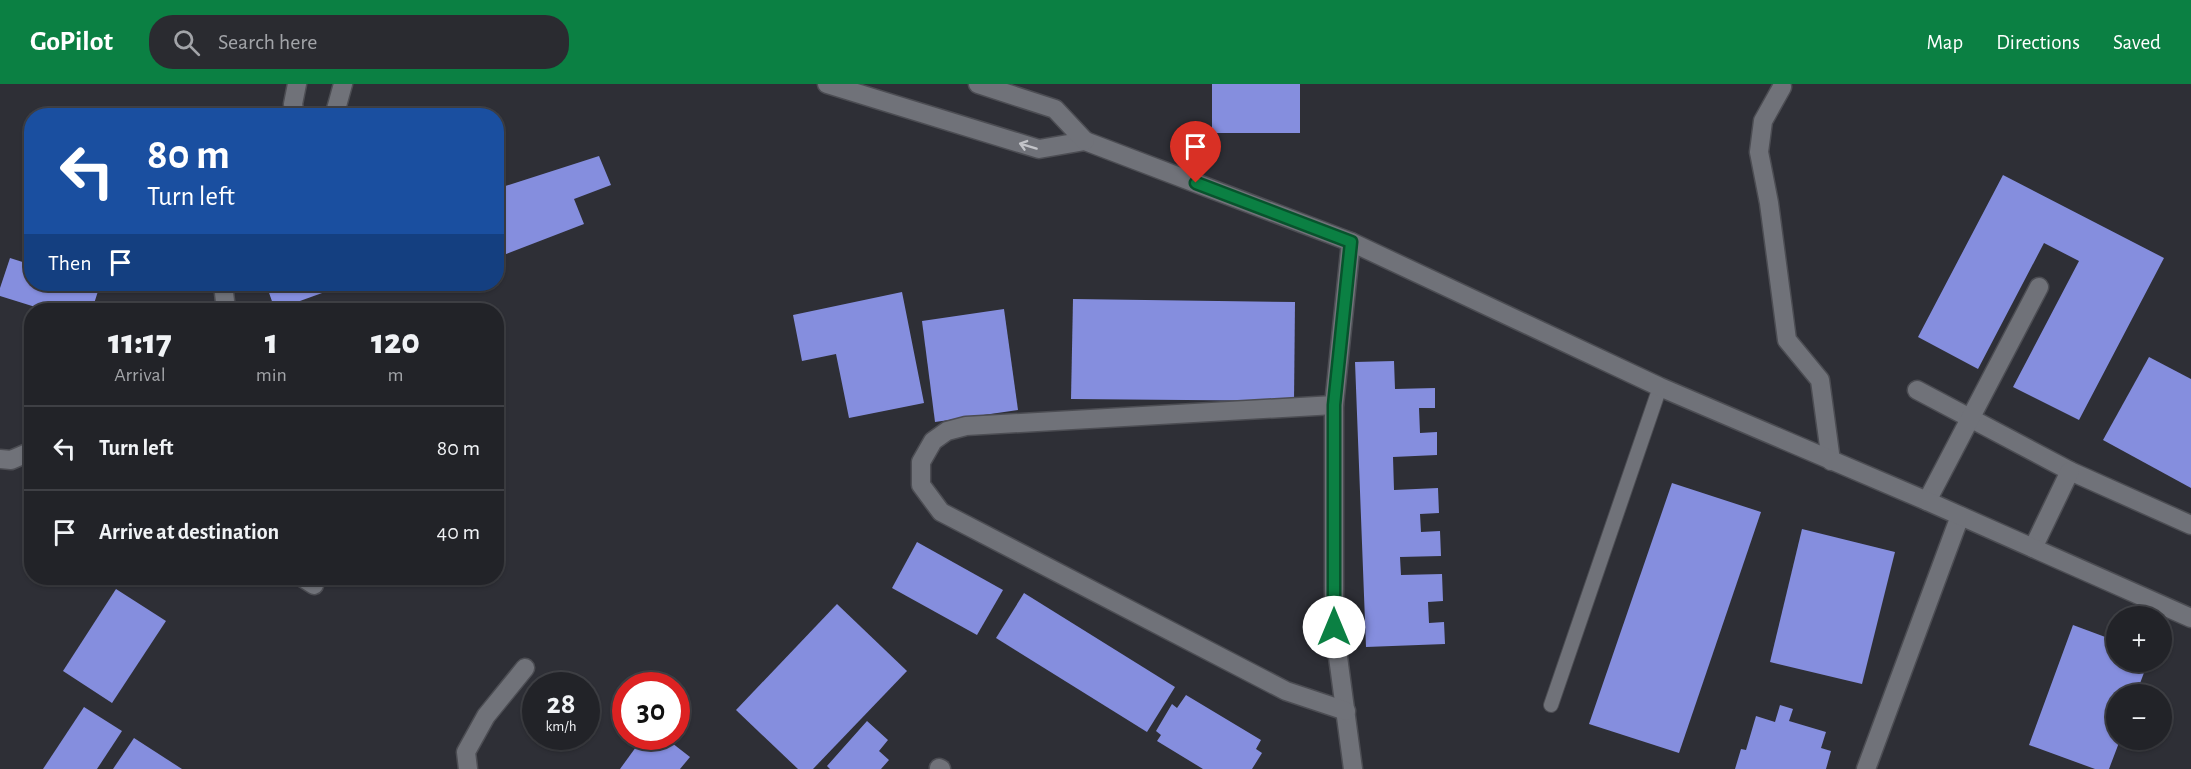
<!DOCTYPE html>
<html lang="en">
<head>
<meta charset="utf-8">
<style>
	body { margin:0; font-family:"Alegreya Sans",sans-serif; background:#2a2b30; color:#f1f3f6; height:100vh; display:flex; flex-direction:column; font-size:22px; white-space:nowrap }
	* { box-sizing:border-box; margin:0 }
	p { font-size:20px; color:#a2a4a8 }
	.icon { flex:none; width:33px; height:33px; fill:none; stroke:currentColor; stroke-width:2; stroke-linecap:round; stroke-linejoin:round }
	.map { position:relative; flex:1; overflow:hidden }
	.sheet { position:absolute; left:24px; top:219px; width:480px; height:282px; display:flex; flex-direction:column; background:#222328; border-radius:24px; box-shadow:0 2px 4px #0004,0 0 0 2px #3f4045 }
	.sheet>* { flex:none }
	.hud { position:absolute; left:24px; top:24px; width:480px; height:183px; border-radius:24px; box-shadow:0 2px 4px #0004,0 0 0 2px #3f4045; background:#1a4fa0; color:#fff; overflow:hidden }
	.buttons { position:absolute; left:2106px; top:522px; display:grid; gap:12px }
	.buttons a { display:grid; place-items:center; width:66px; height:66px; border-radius:50%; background:#222328; box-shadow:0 2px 4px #0004,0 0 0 2px #3f4045; font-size:30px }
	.speed { position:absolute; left:522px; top:588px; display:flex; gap:12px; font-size:30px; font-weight:700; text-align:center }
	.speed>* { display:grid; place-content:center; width:78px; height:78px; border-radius:50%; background:#222328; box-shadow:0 2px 4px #0004,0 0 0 2px #3f4045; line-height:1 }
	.speed small { font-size:15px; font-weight:400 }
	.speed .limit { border:9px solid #d22; background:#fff; color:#111 }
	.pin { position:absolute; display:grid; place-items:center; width:51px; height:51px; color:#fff; margin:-62px -26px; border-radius:50% 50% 50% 0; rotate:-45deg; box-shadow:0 0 6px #0007 }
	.pin .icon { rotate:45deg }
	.me { position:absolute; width:66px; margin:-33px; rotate:0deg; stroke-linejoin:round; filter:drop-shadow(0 0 4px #0008) }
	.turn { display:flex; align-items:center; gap:21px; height:126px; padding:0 24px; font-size:27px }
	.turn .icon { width:78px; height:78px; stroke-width:2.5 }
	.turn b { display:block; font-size:42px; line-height:51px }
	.then { display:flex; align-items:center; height:57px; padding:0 24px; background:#0003; gap:12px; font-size:22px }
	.eta { display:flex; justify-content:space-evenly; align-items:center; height:102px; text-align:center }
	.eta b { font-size:36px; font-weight:800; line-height:42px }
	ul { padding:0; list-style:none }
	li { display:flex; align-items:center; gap:18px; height:84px; padding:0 24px; border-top:2px solid #3f4045 }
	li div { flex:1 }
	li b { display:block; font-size:22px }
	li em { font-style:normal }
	header { display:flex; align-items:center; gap:36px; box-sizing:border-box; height:84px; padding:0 30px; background:#0b8043; color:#fff }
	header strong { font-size:28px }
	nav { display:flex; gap:33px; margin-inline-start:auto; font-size:21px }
	.search { width:420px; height:54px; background:#2a2b30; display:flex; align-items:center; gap:15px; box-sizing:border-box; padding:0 21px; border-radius:24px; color:#a2a4a8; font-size:22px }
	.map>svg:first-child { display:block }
	.building { fill:#858ede }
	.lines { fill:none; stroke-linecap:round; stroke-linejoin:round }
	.lane-casing { stroke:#4c4d53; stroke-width:16 }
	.street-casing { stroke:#4c4d53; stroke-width:21 }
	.secondary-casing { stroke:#4c4d53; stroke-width:21 }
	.lane { stroke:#707279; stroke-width:14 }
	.street { stroke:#707279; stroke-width:18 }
	.secondary { stroke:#707279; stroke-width:18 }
	.oneway { stroke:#c3c4c9 }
	.route-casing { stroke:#07532c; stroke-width:15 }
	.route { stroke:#0b8043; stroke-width:10 }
</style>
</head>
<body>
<header>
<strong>GoPilot</strong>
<div class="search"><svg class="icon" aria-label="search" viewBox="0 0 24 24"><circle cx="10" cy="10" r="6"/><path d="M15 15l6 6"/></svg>Search here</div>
<nav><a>Map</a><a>Directions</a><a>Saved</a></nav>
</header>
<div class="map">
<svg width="2191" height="685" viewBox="0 0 2191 685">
	<rect width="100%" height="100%" fill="#2e2f36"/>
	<g class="building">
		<rect x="1212" y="0" width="88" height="49"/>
		<path d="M599,72L611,101L574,115L584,140L496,174V105Z"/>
		<path d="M2003,91L2164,174L2079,336L2013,303L2079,177L2044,159L1978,285L1918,253Z"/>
		<path d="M10,174L32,181V200H87L99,204L92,226H45L0,212V204Z"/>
		<path d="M266,200H347L275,226Z"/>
		<path d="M902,208L924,319L849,334L836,270L802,277L793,231Z"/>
		<path d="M1073,215L1295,218L1294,317L1071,315Z"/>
		<path d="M1004,225L1018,326L935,338L922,237Z"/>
		<path d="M2149,273L2191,295V404L2103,356Z"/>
		<path d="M1394,277L1395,305L1435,304V324H1419L1420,349L1437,348V371L1393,373L1394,406L1438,404L1439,429L1420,430L1421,448L1440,447L1441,472L1400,473L1401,491L1442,490L1443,517L1428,518L1429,539L1444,538L1445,560L1366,563L1355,278Z"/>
		<path d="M1672,399L1761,428L1679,669L1589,640Z"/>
		<path d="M1802,445L1895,468L1862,600L1770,578Z"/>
		<path d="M917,458L1003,506L977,551L892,504Z"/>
		<path d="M116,505L166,537L112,619L63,587Z"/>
		<path d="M1024,509L1175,603L1147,648L996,554Z"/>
		<path d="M837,520L907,587L813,685H798L736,626Z"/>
		<path d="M2073,541L2116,557V578H2148L2136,610H2116V656H2120L2109,685H2095L2029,661Z"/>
		<path d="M1186,611L1261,656L1256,665L1262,669L1252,685H1203L1157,657L1161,651L1156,647L1172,620L1177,624Z"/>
		<path d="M1780,621L1793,625L1789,637L1826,648L1821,664L1831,667L1826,685H1735L1741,665L1746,666L1756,632L1775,638Z"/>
		<path d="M84,623L122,647L97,685H43Z"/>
		<path d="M867,637L888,656L879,667L889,676L881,685H830L827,682Z"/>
		<path d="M644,652H663L690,673L680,685H620Z"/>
		<path d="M134,654L182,685H113Z"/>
	</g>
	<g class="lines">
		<g class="lane-casing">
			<path id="lane" d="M1551,621L1660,303"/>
		</g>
		<g class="street-casing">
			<g id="street">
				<path d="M1782,3L1763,37L1759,68L1769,119L1787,256L1820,296L1831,377"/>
				<path d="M295,32L293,20L297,0"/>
				<path d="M332,32L335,29L343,0"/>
				<path d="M1351,158L1334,321V543L1353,685"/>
				<path d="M223,200L226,226"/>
				<path d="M1917,306L2070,387L2191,441"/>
				<path d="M1334,321L966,342L947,347L933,357L921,378V401L941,428L1286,607L1346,627"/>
				<path d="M0,375L11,376L32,367"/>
				<path d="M1927,417L2039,203"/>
				<path d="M2033,464L2070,387"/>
				<path d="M303,494L314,501"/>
				<path d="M939,684L941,685"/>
				<path d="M468,685L466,668L486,632L525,584"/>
				<path d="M1866,685L1960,432"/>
			</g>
		</g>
		<g class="secondary-casing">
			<g id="secondary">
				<path d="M827,0L1039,65L1085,57L1351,158L1660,303L1927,417L2191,534"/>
				<path d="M978,0L1055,25L1085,57"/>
			</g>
		</g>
		<use href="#lane" class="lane"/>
		<use href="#street" class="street"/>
		<use href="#secondary" class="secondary"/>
	</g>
	<defs><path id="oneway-shaft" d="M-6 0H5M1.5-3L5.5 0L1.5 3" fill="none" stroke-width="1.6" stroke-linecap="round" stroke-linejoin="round" transform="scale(1.5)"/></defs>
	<use class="oneway" href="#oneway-shaft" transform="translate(1028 62) rotate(-163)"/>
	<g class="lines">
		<g class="route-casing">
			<path id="route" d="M1196,99L1351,158L1334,321V543"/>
		</g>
		<use href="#route" class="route"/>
	</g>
</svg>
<div class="buttons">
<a>+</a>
<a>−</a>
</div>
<div class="speed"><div>28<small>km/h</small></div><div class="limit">30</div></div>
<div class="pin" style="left:1196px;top:99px;background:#d93025"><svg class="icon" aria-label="arrive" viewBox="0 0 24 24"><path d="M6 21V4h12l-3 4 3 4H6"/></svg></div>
<svg class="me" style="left:1334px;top:543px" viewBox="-20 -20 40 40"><circle r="19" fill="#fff"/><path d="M0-13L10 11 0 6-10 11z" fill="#0b8043"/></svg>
<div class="hud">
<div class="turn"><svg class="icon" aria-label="left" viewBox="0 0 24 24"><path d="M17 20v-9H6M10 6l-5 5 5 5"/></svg><div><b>80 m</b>Turn left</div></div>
<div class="then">Then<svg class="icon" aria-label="arrive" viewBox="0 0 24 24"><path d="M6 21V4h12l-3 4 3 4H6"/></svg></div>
</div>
<section class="sheet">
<div class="eta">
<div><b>11:17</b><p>Arrival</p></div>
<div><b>1</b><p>min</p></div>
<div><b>120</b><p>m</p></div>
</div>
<ul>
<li><svg class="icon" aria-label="left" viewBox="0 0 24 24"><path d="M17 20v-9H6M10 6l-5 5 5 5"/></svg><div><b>Turn left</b></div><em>80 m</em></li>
<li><svg class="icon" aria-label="arrive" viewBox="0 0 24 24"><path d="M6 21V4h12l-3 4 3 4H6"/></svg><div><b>Arrive at destination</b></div><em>40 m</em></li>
</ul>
</section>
</div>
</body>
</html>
